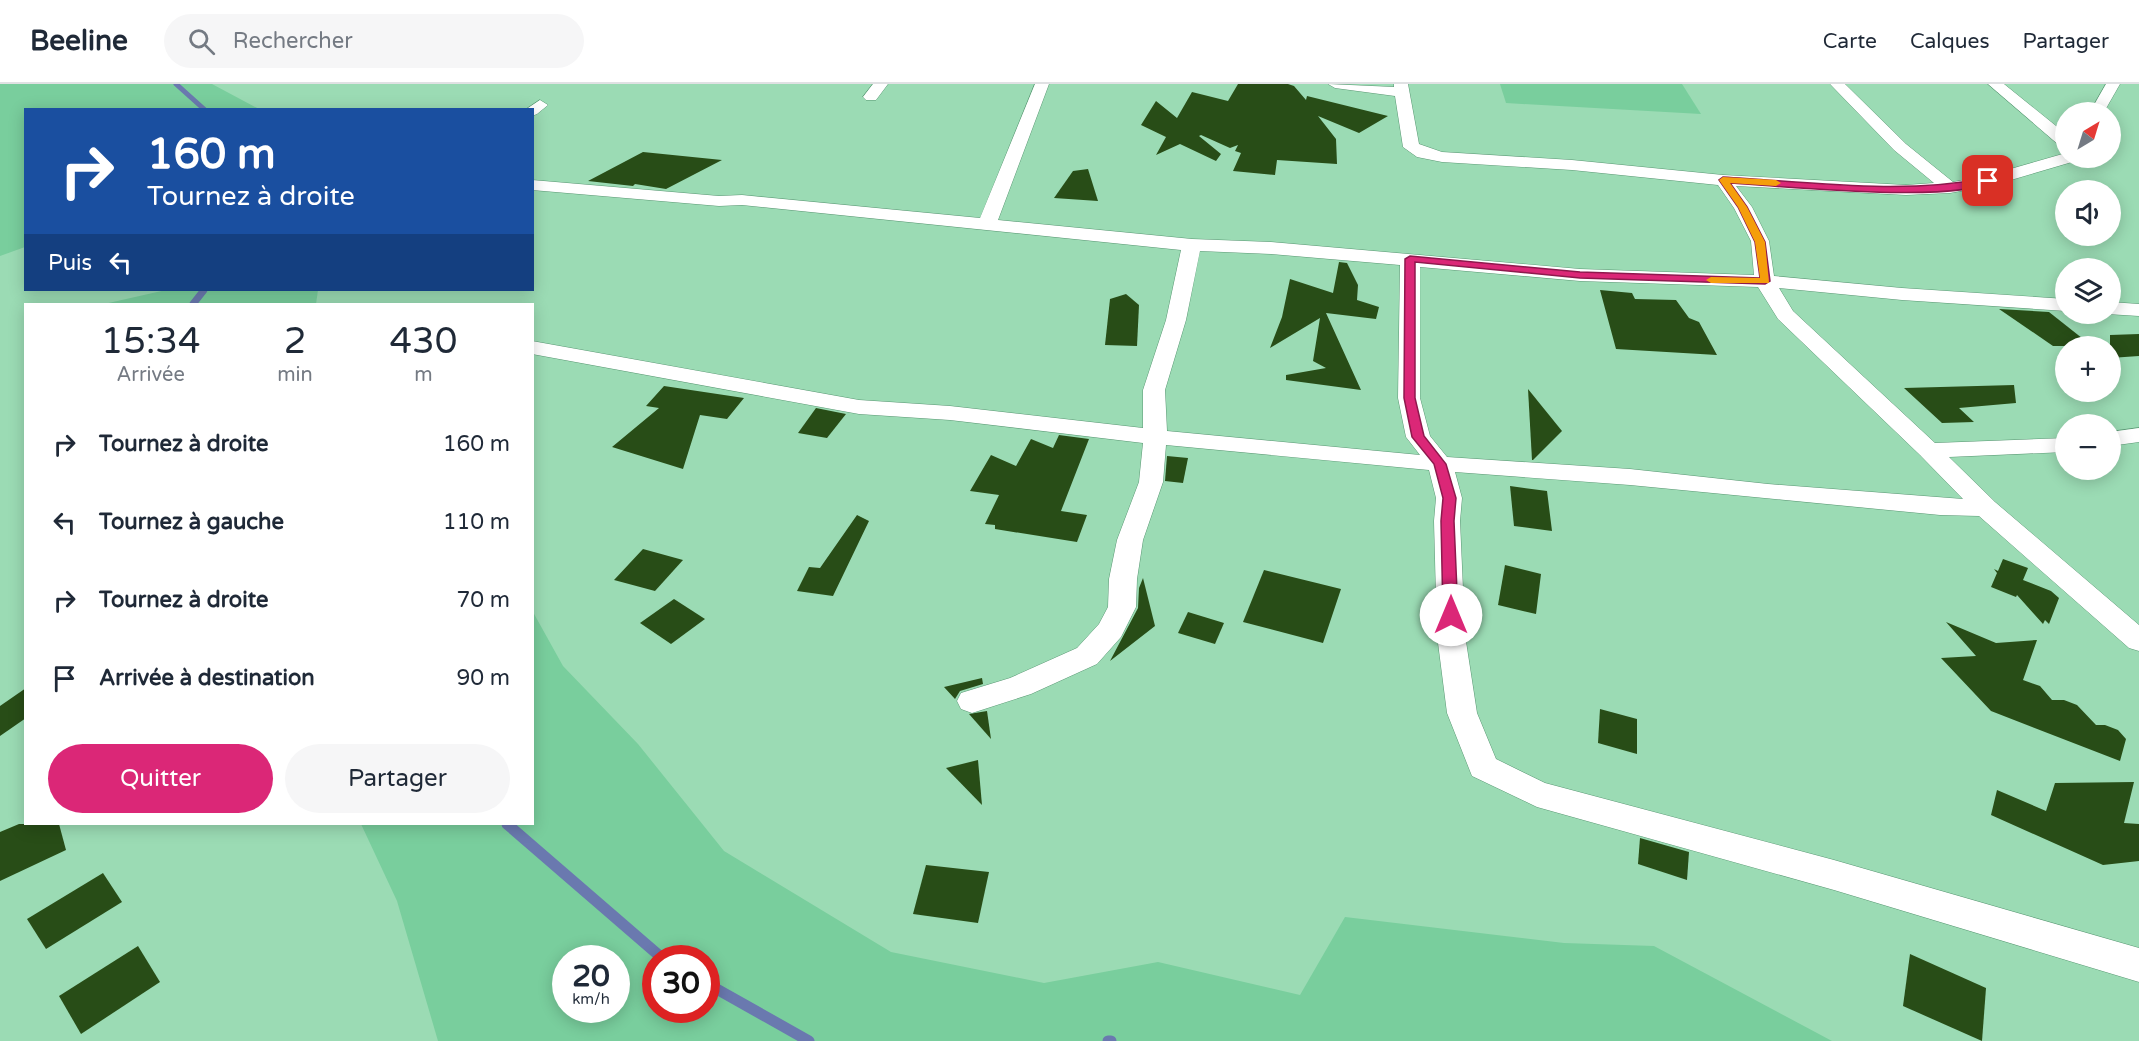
<!DOCTYPE html>
<html lang="fr">
<head>
<meta charset="utf-8">
<style>
	body { margin:0; font-family:"Varela Round",sans-serif; background:#f6f6f7; color:#1f2937; height:100vh; display:flex; flex-direction:column; font-size:22px; white-space:nowrap }
	* { box-sizing:border-box; margin:0 }
	p { font-size:20px; color:#747a83 }
	.icon { flex:none; width:33px; height:33px; fill:none; stroke:currentColor; stroke-width:2; stroke-linecap:round; stroke-linejoin:round }
	.map { position:relative; flex:1; overflow:hidden }
	.sheet { position:absolute; left:24px; top:219px; width:510px; height:522px; display:flex; flex-direction:column; background:#fff; border-radius:0px; box-shadow:0 3px 15px #0003 }
	.sheet>* { flex:none }
	.banner { position:absolute; left:24px; top:24px; width:510px; height:183px; border-radius:0px; box-shadow:0 3px 15px #0003; background:#1a4fa0; color:#fff; overflow:hidden }
	.needle { width:39px; rotate:38deg }
	.controls { position:absolute; left:2055px; top:18px; display:grid; gap:12px }
	.controls a { display:grid; place-items:center; width:66px; height:66px; border-radius:50%; background:#fff; box-shadow:0 3px 15px #0003; font-size:30px }
	.speed { position:absolute; left:552px; top:861px; display:flex; gap:12px; font-size:30px; font-weight:700; text-align:center }
	.speed>* { display:grid; place-content:center; width:78px; height:78px; border-radius:50%; background:#fff; box-shadow:0 3px 15px #0003; line-height:1 }
	.speed small { font-size:15px; font-weight:400 }
	.speed .limit { border:9px solid #d22; background:#fff; color:#111 }
	.pin { position:absolute; display:grid; place-items:center; width:51px; height:51px; color:#fff; margin:-26px; border-radius:12px; box-shadow:0 3px 9px #0006 }
	.me { position:absolute; width:66px; margin:-33px; rotate:0deg; stroke-linejoin:round; filter:drop-shadow(0 0 4px #0008) }
	.turn { display:flex; align-items:center; gap:21px; height:126px; padding:0 24px; font-size:27px }
	.turn .icon { width:78px; height:78px; stroke-width:2.5 }
	.turn b { display:block; font-size:42px; line-height:51px }
	.then { display:flex; align-items:center; height:57px; padding:0 24px; background:#0003; gap:12px; font-size:22px }
	.eta { display:flex; justify-content:space-evenly; align-items:center; height:102px; text-align:center }
	.eta b { font-size:36px; font-weight:600; line-height:42px }
	.cta { display:flex; gap:12px; margin-top:auto; padding:12px 24px }
	.cta a { flex:1; height:69px; border-radius:36px; background:#db2777; color:#fff; font-size:24px; font-weight:600; line-height:69px; text-align:center }
	.cta a+a { background:#f6f6f7; color:#1f2937 }
	ul { padding:0; list-style:none }
	li { display:flex; align-items:center; gap:18px; height:78px; padding:0 24px }
	li div { flex:1 }
	li b { display:block; font-size:22px }
	li em { font-style:normal }
	header { display:flex; align-items:center; gap:36px; box-sizing:border-box; height:84px; padding:0 30px; background:#fff; border-bottom:2px solid #e0e1e3 }
	header strong { font-size:28px }
	nav { display:flex; gap:33px; margin-inline-start:auto; font-size:21px }
	.search { width:420px; height:54px; background:#f6f6f7; display:flex; align-items:center; gap:15px; box-sizing:border-box; padding:0 21px; border-radius:33px; color:#747a83; font-size:22px }
	.map>svg:first-child { display:block }
	.green { fill:#79ce9d; fill-rule:evenodd }
	.lines { fill:none; stroke-linecap:round; stroke-linejoin:round }
	.stream-far2 { stroke:#6a79af; stroke-width:5 }
	.stream-far1 { stroke:#6a79af; stroke-width:7 }
	.stream { stroke:#6a79af; stroke-width:11 }
	.building { fill:#284d17 }
	.minor-casing { stroke:#599773; stroke-width:1 }
	.minor { fill:#fff; fill-rule:evenodd }
	.route { fill:#db2777; stroke:#8e194d; stroke-width:1.5 }
	.slow { fill:#f59e0b }
</style>
</head>
<body>
<header>
<strong>Beeline</strong>
<div class="search"><svg class="icon" aria-label="search" viewBox="0 0 24 24"><circle cx="10" cy="10" r="6"/><path d="M15 15l6 6"/></svg>Rechercher</div>
<nav><a>Carte</a><a>Calques</a><a>Partager</a></nav>
</header>
<div class="map">
<svg width="2139" height="957" viewBox="0 0 2139 957">
	<rect width="100%" height="100%" fill="#9bdbb4"/>
	<g class="green">
		<path d="M0,0H212L259,25L26,26L25,163L0,172Z"/>
		<path d="M1500,0H1682L1701,30L1506,19Z"/>
		<path d="M166,206H318L316,220H104Z"/>
		<path d="M533,528L563,582L638,660L724,767L891,868L1044,899L1158,878L1300,911L1345,833L1564,859L1654,862L1832,957H438L397,817L361,740H532ZM566,874H616V926H566ZM656,874H706V926H656Z"/>
	</g>
	<g class="lines">
		<path class="stream-far2" d="M176,0L205,26"/>
		<path class="stream-far1" d="M193,220L204,206"/>
		<g class="stream">
			<path d="M507,740L662,874"/>
			<path d="M706,899L809,957"/>
			<path d="M1108,957H1111"/>
		</g>
	</g>
	<g class="building">
		<path d="M1238,0H1288L1294,2L1306,16L1307,12L1388,32L1359,49L1318,32L1336,55L1337,80L1277,76L1275,91L1233,87L1241,69L1235,67L1238,61L1230,64L1201,51L1199,52L1221,70L1216,77L1180,60L1156,71L1166,53L1141,41L1156,17L1177,34L1192,8L1228,17Z"/>
		<path d="M643,68L722,76L666,105L635,100L633,102L588,97Z"/>
		<path d="M1088,85L1098,117L1054,114L1073,87Z"/>
		<path d="M1339,178L1347,179L1358,201L1357,216L1379,223L1376,235L1326,229L1361,306L1286,296V291L1326,284L1313,277L1320,234L1270,264L1282,233L1290,195L1333,209Z"/>
		<path d="M1600,206L1632,209L1635,215L1676,216L1689,234L1699,238L1717,271L1616,265Z"/>
		<path d="M1126,210L1139,221L1137,262L1105,261L1110,215Z"/>
		<path d="M1999,225L2049,228L2092,262H2053Z"/>
		<path d="M2139,250V272L2110,274V251Z"/>
		<path d="M2014,301L2016,319L1959,324L1974,338L1942,339L1904,304Z"/>
		<path d="M664,302L744,314L727,335L700,331L683,385L612,363L659,324L646,322Z"/>
		<path d="M1528,305L1562,347L1533,376H1532Z"/>
		<path d="M816,324L846,330L827,354L798,349Z"/>
		<path d="M1059,351L1089,355L1061,427L1087,431L1077,458L995,445V441L985,440L999,411L970,407L991,371L1016,382L1031,355L1053,364Z"/>
		<path d="M1167,372L1188,374L1183,399L1165,397Z"/>
		<path d="M1510,402L1547,407L1552,447L1514,442Z"/>
		<path d="M857,431L869,437L833,512L797,507L809,483L820,484Z"/>
		<path d="M643,465L683,476L655,507L614,496Z"/>
		<path d="M2003,475L2028,484L2023,496L2051,507L2059,514L2049,540L2045,536L2043,540L2017,511L2016,513L1991,503L1997,489L1994,485L1998,487Z"/>
		<path d="M1505,481L1541,490L1536,530L1498,521Z"/>
		<path d="M1264,486L1341,505L1323,559L1243,538Z"/>
		<path d="M1143,494L1155,542L1110,577L1138,524L1139,504Z"/>
		<path d="M674,515L705,535L671,560L640,539Z"/>
		<path d="M1188,528L1224,539L1215,560L1178,549Z"/>
		<path d="M1946,538L1996,559L2037,556L2023,596L2040,602L2052,616H2064L2077,621L2096,641H2105L2118,646L2126,655L2120,677L1991,627L1941,574L1976,572Z"/>
		<path d="M982,594L983,600L960,607L955,615L944,603Z"/>
		<path d="M26,604V634L0,652V622Z"/>
		<path d="M1600,625L1637,635V670L1598,659Z"/>
		<path d="M987,627L991,655L969,630Z"/>
		<path d="M978,676L982,721L946,684Z"/>
		<path d="M2134,698L2124,739L2139,740V777L2103,781L1991,731L1997,706L2046,727L2055,699Z"/>
		<path d="M19,740H59L66,766L0,797V748Z"/>
		<path d="M1640,754L1689,768L1687,796L1638,780Z"/>
		<path d="M926,781L989,788L978,839L913,830Z"/>
		<path d="M103,789L122,818L46,865L27,835Z"/>
		<path d="M138,862L160,898L81,950L59,912Z"/>
		<path d="M1910,870L1986,904L1982,957L1903,922Z"/>
	</g>
	<g class="lines">
		<g class="minor-casing">
			<g id="minor">
				<path d="M873,0H888L876,16H866L863,13Z"/>
				<path d="M1035,0H1049L998,136L1192,155L1271,158L1580,185L1754,191L1751,157L1734,124L1718,101L1572,86L1442,78L1417,73L1403,63L1395,12L1335,4L1328,0L1394,3V0H1408L1419,60L1442,68L1572,76L1723,91L1906,101L1934,99L1894,66L1830,0H1845L1906,60L1953,98L1986,92L2066,69V74H2074L2072,78L1994,101L1950,109L1906,111L1736,102L1752,123L1769,157L1774,192L1902,204L2066,215V227L1902,216L1779,204L1793,227L1935,359L2066,354V368L1949,373L1995,418L2139,541V567L2129,564L1979,432L1940,431L1630,401L1455,388L1462,414L1460,437L1465,551L1477,629L1496,675L1545,699L1834,776L2139,864V898L1834,806L1537,723L1472,692L1447,629L1437,551L1434,437L1436,414L1429,386L1166,361L1163,398L1143,456L1137,495L1136,523L1121,553L1097,580L1031,610L972,629L961,625L957,617L961,609L1010,594L1077,564L1099,540L1108,523L1109,495L1117,456L1139,398L1143,359L950,336L859,330L532,270V257L859,316L950,322L1143,344V306L1166,236L1181,166L742,121L719,122L532,106V96L719,112L742,111L980,134ZM1200,167L1271,170L1400,181L1398,314L1406,353L1420,371L1167,347L1165,306L1186,236ZM1420,183L1580,197L1758,203L1778,235L1920,371L1963,415L1768,400L1630,385L1447,373L1430,352L1420,314Z"/>
				<path d="M1988,0H2004L2066,50V64L2060,62Z"/>
				<path d="M2106,0H2120L2104,28H2090Z"/>
				<path d="M540,16L548,21L537,30L532,32V26H525Z"/>
				<path d="M2110,218L2139,220V232L2107,230H2110Z"/>
				<path d="M2139,344V358L2110,362V348Z"/>
			</g>
		</g>
		<use href="#minor" class="minor"/>
	</g>
	<path class="route" d="M1723,93C1811,98 1901,111 1988,94L1993,97C1957,120 1779,102 1730,99L1747,123L1765,158L1770,197L1765,200L1580,194L1415,178V314L1424,352L1446,380L1456,414L1454,437L1458,531L1456,534H1446L1443,531L1441,437L1443,414L1434,380L1412,353L1404,314L1405,175L1410,172L1580,188L1760,194L1755,158L1738,123L1719,96Z"/>
	<path class="slow" d="M1723,93L1776,96L1781,99L1776,102L1730,99L1747,123L1765,158L1769,199H1711L1706,196L1711,193L1760,194L1755,158L1738,123L1719,96Z"/>
</svg>
<div class="controls">
<a><svg class="needle" viewBox="-14 -14 28 28"><path d="M0-13l5 13h-10z" fill="#e53935"/><path d="M0 13l5-13h-10z" fill="#747a83"/></svg></a>
<a><svg class="icon" aria-label="sound" viewBox="0 0 24 24"><path d="M4 9h4l5-4v14l-5-4H4zM17 9q2 3 0 6"/></svg></a>
<a><svg class="icon" aria-label="layers" viewBox="0 0 24 24"><path d="M12 4l9 5-9 5-9-5zM3 14l9 5 9-5"/></svg></a>
<a>+</a>
<a>−</a>
</div>
<div class="speed"><div>20<small>km/h</small></div><div class="limit">30</div></div>
<div class="pin" style="left:1988px;top:97px;background:#d93025"><svg class="icon" aria-label="arrive" viewBox="0 0 24 24"><path d="M6 21V4h12l-3 4 3 4H6"/></svg></div>
<svg class="me" style="left:1451px;top:531px" viewBox="-20 -20 40 40"><circle r="19" fill="#fff"/><path d="M0-13L10 11 0 6-10 11z" fill="#db2777"/></svg>
<div class="banner">
<div class="turn"><svg class="icon" aria-label="right" viewBox="0 0 24 24"><path d="M7 20v-9h11M14 6l5 5-5 5"/></svg><div><b>160 m</b>Tournez à droite</div></div>
<div class="then">Puis<svg class="icon" aria-label="left" viewBox="0 0 24 24"><path d="M17 20v-9H6M10 6l-5 5 5 5"/></svg></div>
</div>
<section class="sheet">
<div class="eta">
<div><b>15:34</b><p>Arrivée</p></div>
<div><b>2</b><p>min</p></div>
<div><b>430</b><p>m</p></div>
</div>
<ul>
<li><svg class="icon" aria-label="right" viewBox="0 0 24 24"><path d="M7 20v-9h11M14 6l5 5-5 5"/></svg><div><b>Tournez à droite</b></div><em>160 m</em></li>
<li><svg class="icon" aria-label="left" viewBox="0 0 24 24"><path d="M17 20v-9H6M10 6l-5 5 5 5"/></svg><div><b>Tournez à gauche</b></div><em>110 m</em></li>
<li><svg class="icon" aria-label="right" viewBox="0 0 24 24"><path d="M7 20v-9h11M14 6l5 5-5 5"/></svg><div><b>Tournez à droite</b></div><em>70 m</em></li>
<li><svg class="icon" aria-label="arrive" viewBox="0 0 24 24"><path d="M6 21V4h12l-3 4 3 4H6"/></svg><div><b>Arrivée à destination</b></div><em>90 m</em></li>
</ul>
<div class="cta"><a>Quitter</a><a>Partager</a></div>
</section>
</div>
</body>
</html>
